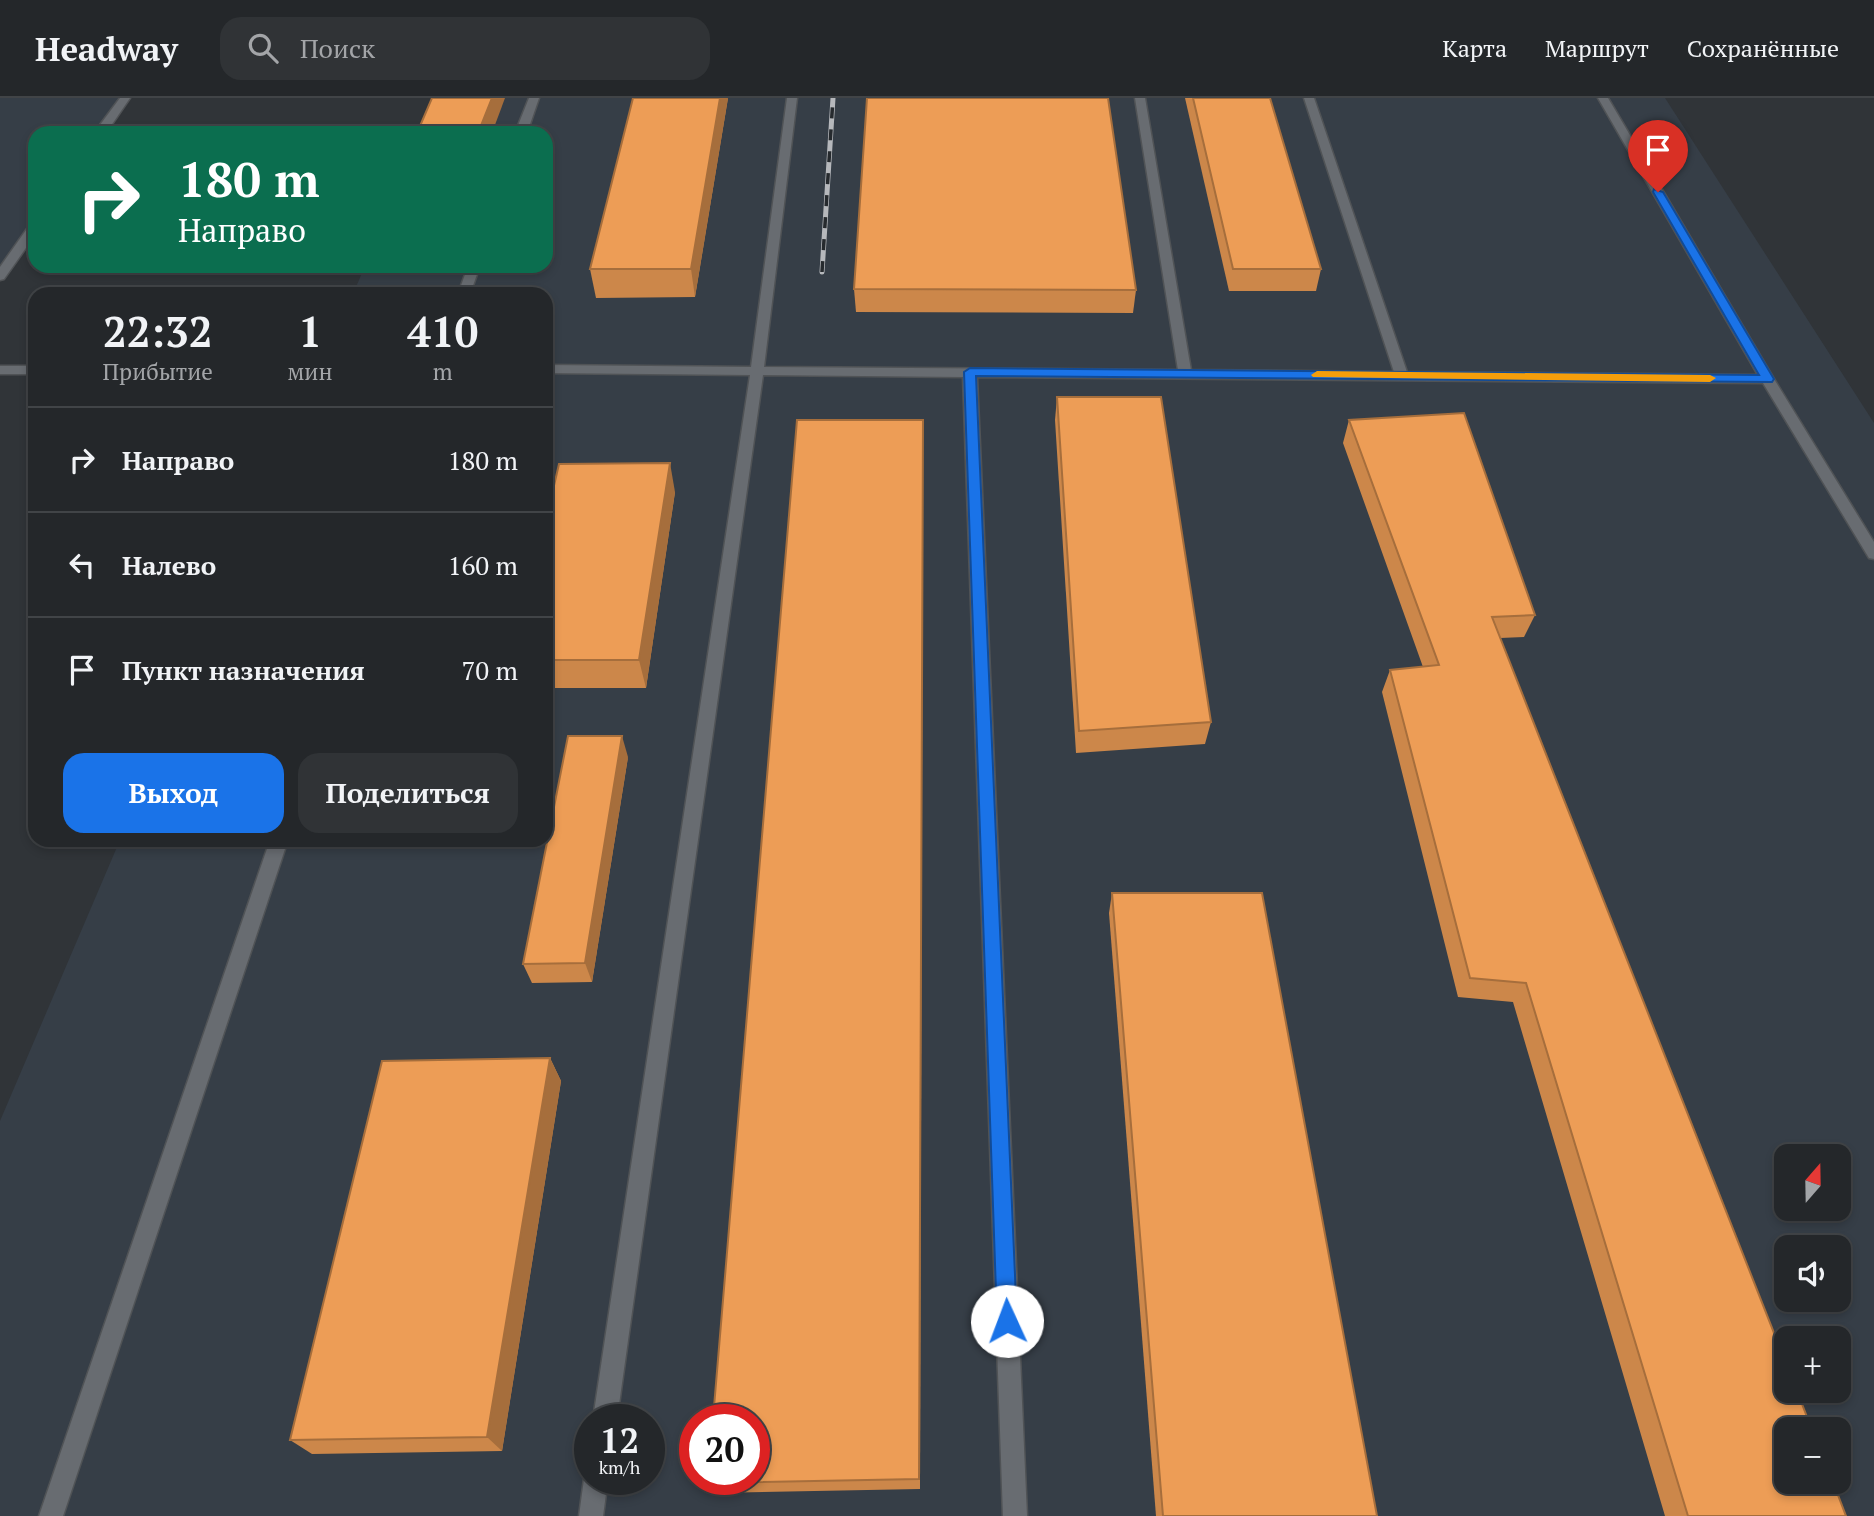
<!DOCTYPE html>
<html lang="ru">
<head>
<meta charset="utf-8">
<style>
	body { margin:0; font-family:"PT Serif",serif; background:#303336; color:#f1f3f6; height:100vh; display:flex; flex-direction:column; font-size:26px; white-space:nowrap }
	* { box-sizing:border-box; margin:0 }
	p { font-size:23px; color:#a3a5a8 }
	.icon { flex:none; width:38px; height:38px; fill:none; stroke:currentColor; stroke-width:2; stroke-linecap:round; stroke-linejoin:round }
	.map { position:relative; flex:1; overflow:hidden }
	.details { position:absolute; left:28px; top:189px; width:525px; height:560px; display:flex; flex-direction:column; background:#24272a; border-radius:21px; box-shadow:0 4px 10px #0003,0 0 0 2px #414447 }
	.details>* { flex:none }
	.top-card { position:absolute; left:28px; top:28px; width:525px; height:147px; border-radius:21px; box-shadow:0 4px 10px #0003,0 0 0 2px #414447; background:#0b6e4f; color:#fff; overflow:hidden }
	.needle { width:46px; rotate:20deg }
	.tools { position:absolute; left:1774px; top:1046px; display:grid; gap:14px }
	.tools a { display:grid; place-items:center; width:77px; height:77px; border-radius:14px; background:#24272a; box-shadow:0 4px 10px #0003,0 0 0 2px #414447; font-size:35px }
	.speed { position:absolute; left:574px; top:1306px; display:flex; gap:14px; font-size:35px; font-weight:700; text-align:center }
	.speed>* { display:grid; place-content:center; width:91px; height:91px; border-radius:50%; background:#24272a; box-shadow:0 4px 10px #0003,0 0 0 2px #414447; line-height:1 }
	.speed small { font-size:18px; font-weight:400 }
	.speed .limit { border:10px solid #d22; background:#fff; color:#111 }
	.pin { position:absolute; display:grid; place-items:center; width:60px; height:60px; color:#fff; margin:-72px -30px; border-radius:50% 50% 50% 0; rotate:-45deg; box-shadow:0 0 7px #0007 }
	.pin .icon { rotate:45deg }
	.me { position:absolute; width:77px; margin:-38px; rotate:358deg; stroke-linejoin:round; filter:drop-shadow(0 0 5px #0008) }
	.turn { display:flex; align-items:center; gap:24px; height:147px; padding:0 35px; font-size:32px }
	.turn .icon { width:91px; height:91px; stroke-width:2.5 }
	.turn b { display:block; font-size:49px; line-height:60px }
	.eta { display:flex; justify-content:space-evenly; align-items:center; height:119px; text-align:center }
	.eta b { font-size:42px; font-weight:700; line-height:49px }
	.button { display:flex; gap:14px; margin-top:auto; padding:14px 35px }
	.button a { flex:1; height:80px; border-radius:21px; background:#1a73e8; color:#fff; font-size:28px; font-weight:700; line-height:80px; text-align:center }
	.button a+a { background:#303336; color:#f1f3f6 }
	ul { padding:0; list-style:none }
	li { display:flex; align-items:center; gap:21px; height:105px; padding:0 35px; border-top:2px solid #414447 }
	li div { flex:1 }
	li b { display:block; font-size:26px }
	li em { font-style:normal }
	header { display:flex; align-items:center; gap:42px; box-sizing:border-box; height:98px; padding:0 35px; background:#24272a; border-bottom:2px solid #414447 }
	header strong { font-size:33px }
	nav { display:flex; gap:38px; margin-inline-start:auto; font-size:24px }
	.search { width:490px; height:63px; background:#303336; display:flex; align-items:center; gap:18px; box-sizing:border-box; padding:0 24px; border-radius:21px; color:#a3a5a8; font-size:26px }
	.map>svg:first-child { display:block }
	.built { fill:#363e47; fill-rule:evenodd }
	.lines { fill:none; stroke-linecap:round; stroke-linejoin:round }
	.minor-casing { stroke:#505356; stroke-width:3 }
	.minor { fill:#686c71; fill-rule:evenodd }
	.rail-casing { stroke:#b6b8bc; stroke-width:5 }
	.rail { stroke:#262a2e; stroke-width:3.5; stroke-dasharray:11; stroke-linecap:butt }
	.wall { fill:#cc874a }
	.shaded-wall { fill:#a66e3c }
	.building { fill:#ed9d56; stroke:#a66e3c; stroke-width:2 }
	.route { fill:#1a73e8; stroke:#114b97; stroke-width:2 }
	.slow { fill:#f59e0b }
</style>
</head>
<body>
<header>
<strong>Headway</strong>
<div class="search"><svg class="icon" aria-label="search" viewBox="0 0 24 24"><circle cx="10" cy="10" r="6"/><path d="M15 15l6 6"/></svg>Поиск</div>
<nav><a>Карта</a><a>Маршрут</a><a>Сохранённые</a></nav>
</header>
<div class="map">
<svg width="1874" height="1418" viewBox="0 0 1874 1418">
	<rect width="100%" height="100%" fill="#303438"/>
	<g class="built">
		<path d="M0,0H125L100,35H35V128L0,178Z"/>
		<path d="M437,0H1665L1874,325V1418H0V1023L120,742H546V196H353L365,168H546V35H422ZM1787,1059H1839V1111H1787ZM1787,1150H1839V1202H1787ZM1787,1241H1839V1293H1787ZM590,1321H649V1381H590ZM695,1321H754V1381H695ZM1787,1332H1839V1384H1787Z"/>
	</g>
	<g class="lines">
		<g class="minor-casing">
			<g id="minor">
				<path d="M120,0H130L106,35H94Z"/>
				<path d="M529,0H539L527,35H515Z"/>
				<path d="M787,0H797L764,269L1178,272L1135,0H1145L1191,272L1394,274L1304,0H1314L1407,274L1758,277L1598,0H1608L1774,281L1874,444V461L1869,460L1763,285L977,279L1027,1418H1003L963,279L763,277L617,1321H593L750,277L546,275V267L751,269Z"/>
				<path d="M35,124V137L4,181L0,182V169L31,125Z"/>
				<path d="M468,168H480L470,196H458Z"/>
				<rect x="0" y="268" width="35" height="8"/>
				<path d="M270,742H288L63,1418H39Z"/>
				<path d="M590,1372V1381H608L603,1418H579L584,1381Z"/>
			</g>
		</g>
		<use href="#minor" class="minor"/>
		<g class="rail-casing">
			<path id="rail" d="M822,174L833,0"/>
		</g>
		<use href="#rail" class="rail"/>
	</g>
	<g class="wall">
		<path d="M728,0L695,199L596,200L590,171Z"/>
		<path d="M1185,0H1270L1321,171L1316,193H1229Z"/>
		<path d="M854,191L1136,192L1133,215L856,214Z"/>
		<path d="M1057,299L1211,624L1205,646L1076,655L1055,322Z"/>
		<path d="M923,322L920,1391L714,1395L708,1385Z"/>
		<path d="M1349,322L1535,517L1524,539L1500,540L1846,1418H1665L1513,904L1458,899L1382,594L1390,572L1423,569L1343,345Z"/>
		<path d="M675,394L646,590H546V422Z"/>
		<path d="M628,659L592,884L532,885L523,866Z"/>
		<path d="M1112,795L1377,1418H1156L1109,815Z"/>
		<path d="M550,960L561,983L502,1353L312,1356L290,1342Z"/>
	</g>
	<g class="shaded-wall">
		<path d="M492,0H505L492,35H478Z"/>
		<path d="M720,0H728L695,199L691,171Z"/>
		<path d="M670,365L675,394L646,590L639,562Z"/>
		<path d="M622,638L628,659L592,884L585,865Z"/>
		<path d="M550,960L561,983L502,1353L487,1339Z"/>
	</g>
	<g class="building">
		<path d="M432,0H492L478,35H417Z"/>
		<path d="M633,0H720L691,171H590Z"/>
		<path d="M867,0H1108L1136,192L854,191Z"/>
		<path d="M1193,0H1270L1321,171H1233Z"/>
		<path d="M1057,299H1161L1211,624L1079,633Z"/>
		<path d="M1464,315L1535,517L1492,519L1787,1268V1293H1797L1812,1332H1787V1384H1833L1846,1418H1688L1526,885L1470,880L1390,572L1439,567L1349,322Z"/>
		<path d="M797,322H923L919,1381L708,1385V1381H754V1321H713Z"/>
		<path d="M670,365L639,562H546V422L559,366Z"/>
		<path d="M568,638H622L585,865L523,866Z"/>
		<path d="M1112,795H1262L1377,1418H1163Z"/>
		<path d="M550,960L487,1339L290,1342L382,963Z"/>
	</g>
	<path class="route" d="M1654,91L1663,94L1774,281L1772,284L976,278L1017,1223L1014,1230L1007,1233L1000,1230L997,1223L964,274L970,270L1759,277L1653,94Z"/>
	<path class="slow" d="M1317,273L1710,277L1716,280L1710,284L1313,279L1311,277Z"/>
</svg>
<div class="tools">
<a><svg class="needle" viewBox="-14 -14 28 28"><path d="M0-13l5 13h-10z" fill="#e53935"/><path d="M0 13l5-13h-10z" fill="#a3a5a8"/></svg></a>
<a><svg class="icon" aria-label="sound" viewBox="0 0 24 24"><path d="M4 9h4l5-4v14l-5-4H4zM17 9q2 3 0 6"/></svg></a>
<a>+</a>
<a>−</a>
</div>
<div class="speed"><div>12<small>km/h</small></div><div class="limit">20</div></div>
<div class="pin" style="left:1658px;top:94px;background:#d93025"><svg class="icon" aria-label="arrive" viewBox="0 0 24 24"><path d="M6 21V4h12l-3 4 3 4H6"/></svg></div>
<svg class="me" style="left:1007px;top:1223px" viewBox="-20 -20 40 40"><circle r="19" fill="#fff"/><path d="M0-13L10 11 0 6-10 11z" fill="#1a73e8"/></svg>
<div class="top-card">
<div class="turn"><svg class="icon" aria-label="right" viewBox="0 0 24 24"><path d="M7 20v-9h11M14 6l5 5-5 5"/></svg><div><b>180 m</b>Направо</div></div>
</div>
<section class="details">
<div class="eta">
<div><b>22:32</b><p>Прибытие</p></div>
<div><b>1</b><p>мин</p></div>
<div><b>410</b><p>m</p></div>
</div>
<ul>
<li><svg class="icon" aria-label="right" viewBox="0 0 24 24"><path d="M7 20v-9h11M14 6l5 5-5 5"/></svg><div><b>Направо</b></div><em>180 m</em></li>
<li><svg class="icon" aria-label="left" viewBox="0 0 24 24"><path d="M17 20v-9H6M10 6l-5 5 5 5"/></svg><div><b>Налево</b></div><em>160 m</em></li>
<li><svg class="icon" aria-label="arrive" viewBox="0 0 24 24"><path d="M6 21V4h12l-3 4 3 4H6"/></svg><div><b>Пункт назначения</b></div><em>70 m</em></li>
</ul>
<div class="button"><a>Выход</a><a>Поделиться</a></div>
</section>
</div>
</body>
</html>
